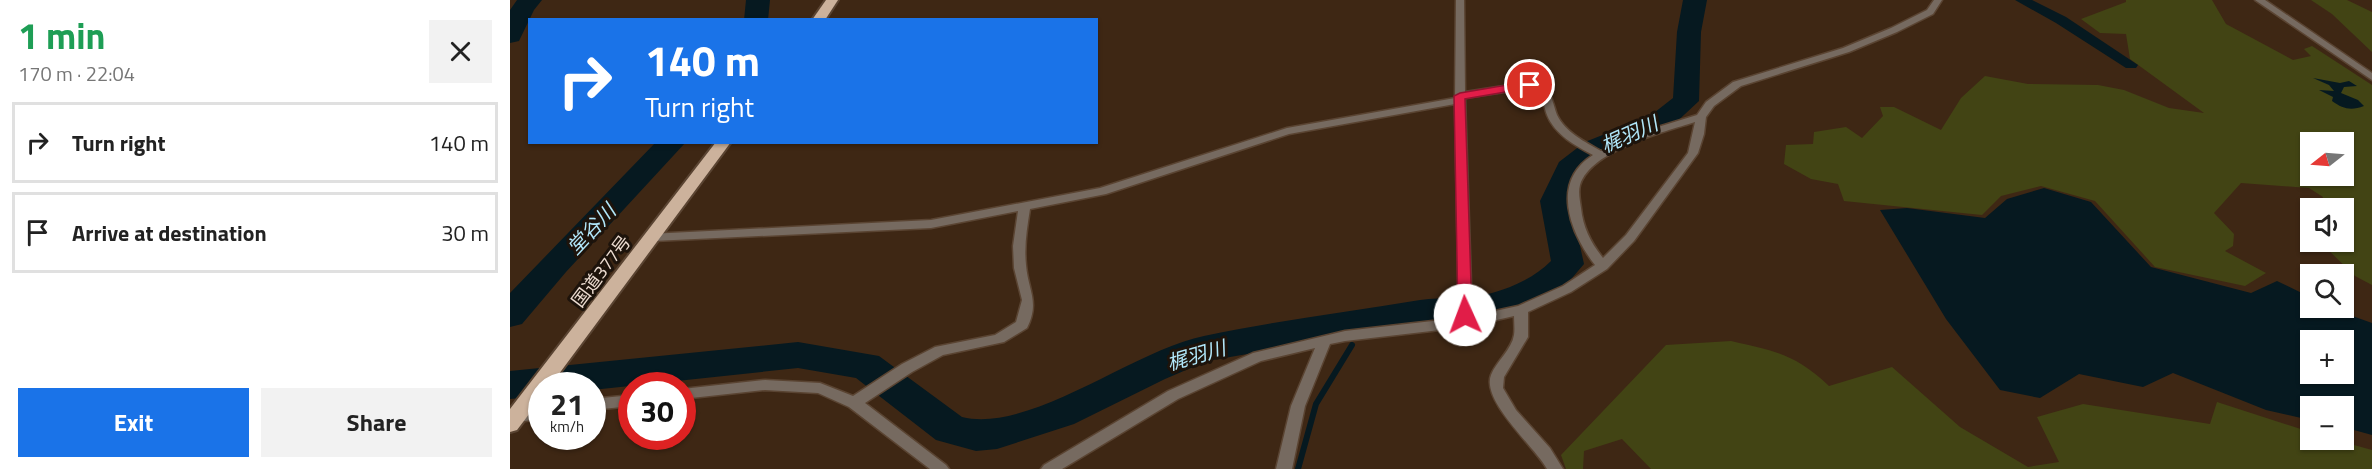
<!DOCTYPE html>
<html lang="en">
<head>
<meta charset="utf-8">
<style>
	body { margin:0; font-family:"Titillium Web","Noto Sans JP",sans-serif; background:#f2f2f2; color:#222; height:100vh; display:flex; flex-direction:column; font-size:22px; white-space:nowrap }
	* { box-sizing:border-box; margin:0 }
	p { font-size:20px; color:#767676 }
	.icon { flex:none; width:33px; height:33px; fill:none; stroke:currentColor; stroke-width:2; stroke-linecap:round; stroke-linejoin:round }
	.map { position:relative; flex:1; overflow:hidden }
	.panel { display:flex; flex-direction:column; background:#fff; width:510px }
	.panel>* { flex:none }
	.top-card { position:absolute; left:18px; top:18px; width:570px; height:126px; border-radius:0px; box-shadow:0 2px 4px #0004; background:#1a73e8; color:#fff; overflow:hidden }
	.needle { width:39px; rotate:253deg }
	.tools { position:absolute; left:1790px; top:132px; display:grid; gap:12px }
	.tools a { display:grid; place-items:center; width:54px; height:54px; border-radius:0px; background:#fff; box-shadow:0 2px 4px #0004; font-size:30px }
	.speed { position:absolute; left:18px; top:372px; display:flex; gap:12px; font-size:30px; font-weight:700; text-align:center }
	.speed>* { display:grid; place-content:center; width:78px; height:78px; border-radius:50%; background:#fff; box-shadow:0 2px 4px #0004; line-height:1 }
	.speed small { font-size:15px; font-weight:400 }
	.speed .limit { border:9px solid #d22; background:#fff; color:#111 }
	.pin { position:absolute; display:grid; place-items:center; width:51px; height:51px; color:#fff; margin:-26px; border:3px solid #fff; border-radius:50%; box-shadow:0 2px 6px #0007 }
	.me { position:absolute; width:66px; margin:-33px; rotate:358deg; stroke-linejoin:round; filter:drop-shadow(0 0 4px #0008) }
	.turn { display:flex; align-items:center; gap:21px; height:126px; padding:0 18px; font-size:27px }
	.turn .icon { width:78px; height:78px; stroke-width:2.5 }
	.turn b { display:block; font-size:42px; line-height:51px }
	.round { display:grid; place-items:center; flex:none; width:63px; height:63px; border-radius:0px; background:#f2f2f2 }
	.headline { display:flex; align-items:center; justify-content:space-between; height:102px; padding:0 18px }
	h1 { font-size:36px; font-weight:700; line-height:45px; color:#1e9e55 }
	.button { display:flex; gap:12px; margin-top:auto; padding:12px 18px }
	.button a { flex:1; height:69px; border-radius:0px; background:#1a73e8; color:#fff; font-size:24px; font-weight:700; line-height:69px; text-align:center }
	.button a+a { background:#f2f2f2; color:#222 }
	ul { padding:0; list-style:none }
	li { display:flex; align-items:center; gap:18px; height:81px; margin:0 12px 9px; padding:0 6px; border:3px solid #e0e0e0; border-radius:0px }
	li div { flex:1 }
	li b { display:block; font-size:22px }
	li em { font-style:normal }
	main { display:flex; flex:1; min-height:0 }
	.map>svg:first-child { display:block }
	.green { fill:#424414; fill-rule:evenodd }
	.water { fill:#061920; fill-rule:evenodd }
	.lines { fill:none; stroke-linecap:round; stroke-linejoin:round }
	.stream { stroke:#061920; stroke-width:6 }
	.canal { fill:#061920; fill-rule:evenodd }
	.river { fill:#061920; fill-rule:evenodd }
	.minor-casing { stroke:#5a4432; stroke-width:3 }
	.trunk-casing { stroke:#5a4432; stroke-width:4 }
	.minor { fill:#766a60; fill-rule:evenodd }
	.trunk { fill:#ccb29c; fill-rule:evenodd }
	.route { fill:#e11d48; stroke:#92132f; stroke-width:1.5 }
	.labels { text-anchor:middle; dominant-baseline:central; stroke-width:6; stroke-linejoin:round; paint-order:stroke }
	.street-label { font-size:18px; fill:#ecdcd1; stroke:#1d130b }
	.water-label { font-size:20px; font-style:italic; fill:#b1e7fa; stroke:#1d130b }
</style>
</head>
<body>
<main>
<section class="panel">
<div class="headline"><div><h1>1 min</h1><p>170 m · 22:04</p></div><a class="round"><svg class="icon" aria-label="close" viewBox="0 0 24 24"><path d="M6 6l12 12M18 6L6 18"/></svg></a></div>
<ul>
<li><svg class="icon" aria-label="right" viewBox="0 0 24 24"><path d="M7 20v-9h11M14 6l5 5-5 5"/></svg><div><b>Turn right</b></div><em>140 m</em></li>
<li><svg class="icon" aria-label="arrive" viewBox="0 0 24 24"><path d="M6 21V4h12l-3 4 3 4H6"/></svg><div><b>Arrive at destination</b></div><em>30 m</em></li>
</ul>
<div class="button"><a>Exit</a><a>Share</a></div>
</section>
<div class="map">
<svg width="1862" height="469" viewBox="0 0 1862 469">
	<rect width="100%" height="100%" fill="#3e2714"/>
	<g class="green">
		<path d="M1616,0H1702L1716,24L1783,60L1801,56L1794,49L1802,46L1862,85V285L1845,276L1810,242H1833V208H1808L1813,197L1799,188L1731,183L1704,213L1724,234L1723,246L1715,251L1756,273L1735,286L1645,267L1585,201L1531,186L1491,196L1472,215L1334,201L1328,184L1301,179L1274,164L1276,145L1303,144L1304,132L1336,127L1352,138L1373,116L1370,107H1384L1431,130L1451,98L1475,76L1518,84L1588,85L1614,90L1659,108L1694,113L1620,59L1616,34L1590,33L1571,19L1616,2ZM1800,142H1833V176H1800Z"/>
		<path d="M1801,0H1837L1862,12V52L1822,14Z"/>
		<path d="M1221,341C1265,351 1285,354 1319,386L1382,367L1450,427L1518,467L1549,462L1527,417L1573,404L1700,424L1707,402L1800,432V440H1826L1862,450V469H1141L1112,439L1074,451L1073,469H1056L1051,455L1156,345Z"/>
	</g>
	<g class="water">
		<path d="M1803,78L1830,83L1839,81L1847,86L1834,87L1831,93L1848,100L1854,106C1841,111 1833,109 1822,101L1823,97L1809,90L1824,91L1819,85Z"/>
		<path d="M1534,188L1581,202L1641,267L1741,293L1767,281L1800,297V308H1820L1862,323V435L1833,427V406H1800V420L1756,410L1663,373L1633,387L1569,374L1530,398L1490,390L1436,319L1370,210L1397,208L1475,218L1497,199ZM1800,340H1833V374H1800Z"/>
	</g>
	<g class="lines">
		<path class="stream" d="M788,469L806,404L842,345"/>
		<path class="canal" d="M1505,0H1522L1556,17L1628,65L1626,68H1616L1546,23Z"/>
		<g class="river">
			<path d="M7,0H32L24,10L9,41L0,43V10Z"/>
			<path d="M236,0H260L258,20H234Z"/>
			<path d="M1173,0H1197L1191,32L1189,101L1160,128L1095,154L1072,172L1060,201L1074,264L1051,291L997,313L985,317L913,324L697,361L655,379L564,424L487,449L466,451L426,440L346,378L288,368L82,390V386H32V396L0,399V371L288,342L369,356L452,417C519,434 624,350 694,336C765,321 838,312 910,300C933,297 959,299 982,293C1004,287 1025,277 1041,261L1030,201L1049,162L1075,142L1140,116L1163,98L1167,32Z"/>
			<path d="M146,142H176L56,272L12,324L0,327V293Z"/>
		</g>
		<g class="minor-casing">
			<g id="minor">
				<path d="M946,0H954L955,92L1020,82L1035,85C1042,95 1043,104 1047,115C1055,132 1075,142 1091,151L1135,131L1187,115L1196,102L1223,82L1333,48L1381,28L1417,10L1424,0H1432L1423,14L1387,32L1339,52L1231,86L1204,106L1196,117L1194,134L1188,153L1124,241L1097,269L1061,292L1018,312V337L994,377L993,388L1006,410L1040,448L1053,469H1037C1025,447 971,401 981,375C986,362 1002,349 1004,335C1005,329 1004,322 1004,316L956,327L835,341L820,344L795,406L782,469H766L781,406L805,348L751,361L668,399L552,469H531L534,465L658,391L743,353L835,331L949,318L945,104L779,134L596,194L520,209C517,228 514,246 516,265C518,290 530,302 517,328L494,342L433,355L402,372L355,403L436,465L439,469H420L339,407L308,393L255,390L172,399V389L255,380L310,383L343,396L392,364L425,347L485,335L506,322L512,300L504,268L503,246L508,211L421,228L143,241L137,237L139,234L421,220L590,188L777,128L945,98ZM1020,88L1028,89L1030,93C1034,100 1034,108 1037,115C1045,135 1066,146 1083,155C1040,182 1060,233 1085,265L1053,286L1008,306L962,316L955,98ZM1185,122L1178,153L1116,235L1093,258C1081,243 1073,228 1071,208C1070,201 1068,192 1070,185C1081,150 1154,132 1185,122Z"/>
				<path d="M1745,0H1755L1862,73V80Z"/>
				<path d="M122,395V406L82,410V399Z"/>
				<path d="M32,407V419L6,422L0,418L1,412Z"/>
			</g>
		</g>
		<g class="trunk-casing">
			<g id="trunk">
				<path d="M316,0H328L315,20H302Z"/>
				<path d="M206,142H221L40,386H32V397L7,430L0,432V409Z"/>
			</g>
		</g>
		<use href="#minor" class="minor"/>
		<use href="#trunk" class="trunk"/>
	</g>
	<path class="route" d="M1020,81L1026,85L1024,87L955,99L962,315L955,320L948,315L944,96L950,93Z"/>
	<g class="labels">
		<g class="street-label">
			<text transform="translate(91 271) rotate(-53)">国道377号</text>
		</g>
		<g class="water-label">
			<text transform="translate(1119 134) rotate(-24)">梶羽川</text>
			<text transform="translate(81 229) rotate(-47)">堂谷川</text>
			<text transform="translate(686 355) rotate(-16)">梶羽川</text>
		</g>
	</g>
</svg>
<div class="tools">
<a><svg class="needle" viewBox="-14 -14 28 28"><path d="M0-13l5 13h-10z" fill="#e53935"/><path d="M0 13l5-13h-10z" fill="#767676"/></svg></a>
<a><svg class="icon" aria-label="sound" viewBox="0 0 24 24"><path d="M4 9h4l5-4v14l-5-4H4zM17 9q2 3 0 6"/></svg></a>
<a><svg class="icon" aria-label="search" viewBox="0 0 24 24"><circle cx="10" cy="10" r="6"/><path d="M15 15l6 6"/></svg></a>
<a>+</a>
<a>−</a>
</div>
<div class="speed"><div>21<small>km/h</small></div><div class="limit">30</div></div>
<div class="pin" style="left:1020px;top:85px;background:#d93025"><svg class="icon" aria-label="arrive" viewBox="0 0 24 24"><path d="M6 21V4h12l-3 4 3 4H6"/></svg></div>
<svg class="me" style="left:955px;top:315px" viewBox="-20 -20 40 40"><circle r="19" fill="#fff"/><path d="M0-13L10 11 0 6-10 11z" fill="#e11d48"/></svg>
<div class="top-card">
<div class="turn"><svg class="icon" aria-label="right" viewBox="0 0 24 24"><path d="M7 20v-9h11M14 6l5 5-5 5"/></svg><div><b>140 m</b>Turn right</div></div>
</div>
</div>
</main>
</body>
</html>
